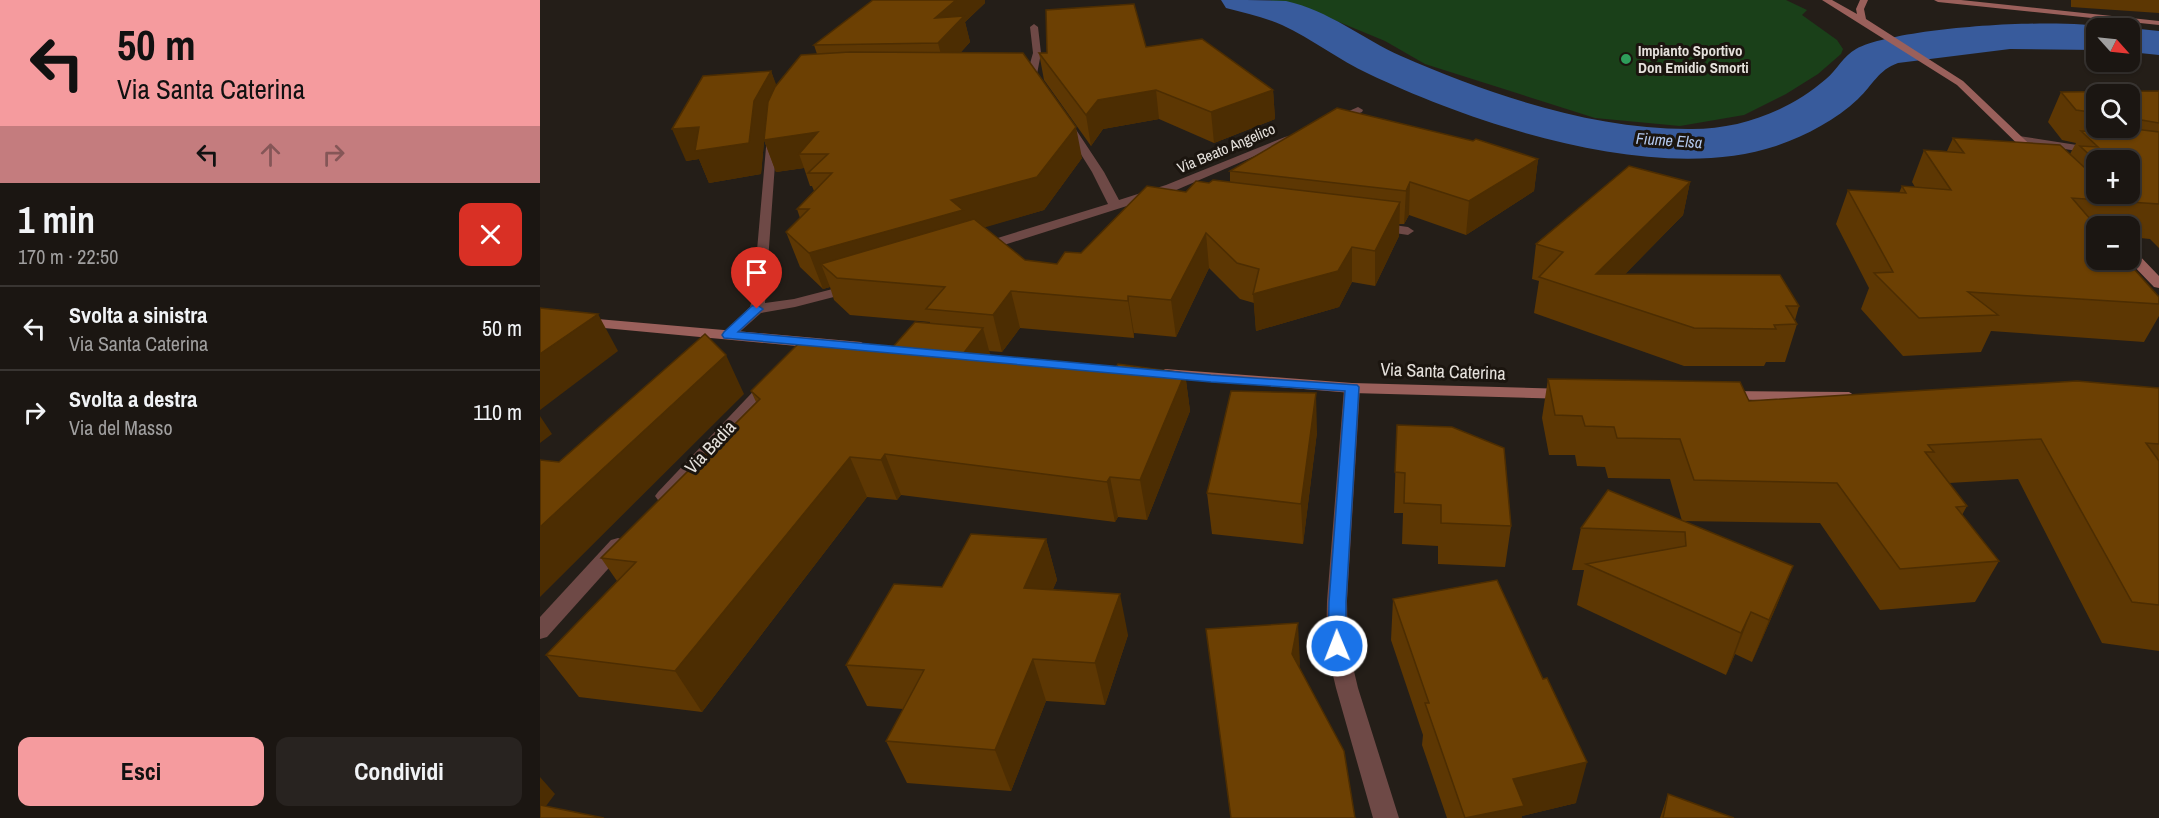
<!DOCTYPE html>
<html lang="it">
<head>
<meta charset="utf-8">
<style>
	body { margin:0; font-family:"Archivo Narrow",sans-serif; background:#282320; color:#f1f3f6; height:100vh; display:flex; flex-direction:column; font-size:22px; white-space:nowrap }
	* { box-sizing:border-box; margin:0 }
	p { font-size:20px; color:#a09f9f }
	.icon { flex:none; width:33px; height:33px; fill:none; stroke:currentColor; stroke-width:2; stroke-linecap:round; stroke-linejoin:round }
	.map { position:relative; flex:1; overflow:hidden }
	.side { display:flex; flex-direction:column; background:#1b1612; width:540px }
	.side>* { flex:none }
	.top-card { background:#f59b9e; color:#111; overflow:hidden }
	.needle { width:39px; rotate:117deg }
	.fabs { position:absolute; left:1546px; top:18px; display:grid; gap:12px }
	.fabs a { display:grid; place-items:center; width:54px; height:54px; border-radius:12px; background:#1b1612; box-shadow:0 2px 4px #0004,0 0 0 2px #393532; font-size:30px }
	.pin { position:absolute; display:grid; place-items:center; width:51px; height:51px; color:#fff; margin:-62px -26px; border-radius:50% 50% 50% 0; rotate:-45deg; box-shadow:0 0 6px #0007 }
	.pin .icon { rotate:45deg }
	.me { position:absolute; width:66px; margin:-33px; rotate:359deg; stroke-linejoin:round; filter:drop-shadow(0 0 4px #0008) }
	.turn { display:flex; align-items:center; gap:21px; height:126px; padding:0 18px; font-size:27px }
	.turn .icon { width:78px; height:78px; stroke-width:2.5 }
	.turn b { display:block; font-size:42px; line-height:51px }
	.lanes { display:flex; align-items:center; height:57px; padding:0 18px; background:#0003; justify-content:center; gap:30px; direction:ltr }
	.lanes .off { opacity:.35 }
	.round { display:grid; place-items:center; flex:none; width:63px; height:63px; border-radius:12px; background:#282320 }
	.headline { display:flex; align-items:center; justify-content:space-between; height:102px; padding:0 18px }
	h1 { font-size:36px; font-weight:700; line-height:45px }
	.action { display:flex; gap:12px; margin-top:auto; padding:12px 18px }
	.action a { flex:1; height:69px; border-radius:12px; background:#f59b9e; color:#111; font-size:24px; font-weight:700; line-height:69px; text-align:center }
	.action a+a { background:#282320; color:#f1f3f6 }
	ul { padding:0; list-style:none }
	li { display:flex; align-items:center; gap:18px; height:84px; padding:0 18px; border-top:2px solid #393532 }
	li div { flex:1 }
	li b { display:block; font-size:22px }
	li em { font-style:normal }
	main { display:flex; flex:1; min-height:0 }
	.map>svg:first-child { display:block }
	.green { fill:#1a4019 }
	.lines { fill:none; stroke-linecap:round; stroke-linejoin:round }
	.river { fill:#385b9c; fill-rule:evenodd }
	.minor { fill:#6e4946; fill-rule:evenodd }
	.secondary { fill:#9a605b; fill-rule:evenodd }
	.wall { fill:#5d3703; fill-rule:evenodd }
	.shaded-wall { fill:#4c2d02 }
	.building { fill:#6c4003; stroke:#4c2d02; stroke-width:1.5 }
	.route { fill:#1a73e8; stroke:#114b97; stroke-width:1.5 }
	.leisure-dot { fill:#2e9e5b; stroke:#1b150f; stroke-width:2 }
	.labels { text-anchor:middle; dominant-baseline:central; stroke-width:6; stroke-linejoin:round; paint-order:stroke }
	.far-poi-label { font-size:15px; font-weight:bold; fill:#e5e1dc; stroke:#1b150f; text-anchor:start }
	.far-street-label { font-size:15px; fill:#e5e1dc; stroke:#1b150f }
	.far-water-label { font-size:16px; font-style:italic; fill:#b4c9ef; stroke:#1b150f }
	.street-label { font-size:18px; fill:#e5e1dc; stroke:#1b150f }
</style>
</head>
<body>
<main>
<section class="side">
<div class="top-card">
<div class="turn"><svg class="icon" aria-label="left" viewBox="0 0 24 24"><path d="M17 20v-9H6M10 6l-5 5 5 5"/></svg><div><b>50 m</b>Via Santa Caterina</div></div>
<div class="lanes"><svg class="icon" aria-label="left" viewBox="0 0 24 24"><path d="M17 20v-9H6M10 6l-5 5 5 5"/></svg><svg class="icon off" aria-label="ahead" viewBox="0 0 24 24"><path d="M12 20V5M6 11l6-6 6 6"/></svg><svg class="icon off" aria-label="right" viewBox="0 0 24 24"><path d="M7 20v-9h11M14 6l5 5-5 5"/></svg></div>
</div>
<div class="headline"><div><h1>1 min</h1><p>170 m · 22:50</p></div><a class="round" style="background:#d93025;color:#fff"><svg class="icon" aria-label="close" viewBox="0 0 24 24"><path d="M6 6l12 12M18 6L6 18"/></svg></a></div>
<ul>
<li><svg class="icon" aria-label="left" viewBox="0 0 24 24"><path d="M17 20v-9H6M10 6l-5 5 5 5"/></svg><div><b>Svolta a sinistra</b><p>Via Santa Caterina</p></div><em>50 m</em></li>
<li><svg class="icon" aria-label="right" viewBox="0 0 24 24"><path d="M7 20v-9h11M14 6l5 5-5 5"/></svg><div><b>Svolta a destra</b><p>Via del Masso</p></div><em>110 m</em></li>
</ul>
<div class="action"><a>Esci</a><a>Condividi</a></div>
</section>
<div class="map">
<svg width="1619" height="818" viewBox="0 0 1619 818">
	<rect width="100%" height="100%" fill="#241e18"/>
	<path class="green" d="M729,0H1246L1267,10L1262,15L1297,40L1303,49L1301,54L1278,74L1246,94L1204,115L1140,126L1055,118L885,64L845,41L782,15Z"/>
	<g class="lines">
		<g class="river">
			<path d="M681,0C701,0 726,0 746,1C788,10 823,39 861,56C951,95 1053,130 1152,129C1201,129 1249,111 1286,79C1297,70 1303,56 1316,49C1358,27 1521,17 1568,28H1557V50L1470,49L1358,63C1338,70 1333,85 1318,99C1296,120 1265,136 1236,146C1118,185 938,126 829,74C799,60 772,39 742,25C724,17 705,13 686,8Z"/>
			<path d="M1587,28H1590L1619,31V55L1590,52V28Z"/>
		</g>
		<g class="minor">
			<path d="M494,24L498,27L501,53L497,74L492,77L487,74L493,53L490,27Z"/>
			<path d="M818,107L823,110L822,112L796,123L787,121Z"/>
			<path d="M527,121L531,122L564,172L579,200L626,185L745,137L749,136L754,139L634,191L445,251H435L433,248L435,245L568,204L552,172L522,124Z"/>
			<path d="M232,133L237,136L225,303L254,299L312,284L319,288L317,291L255,307L221,313L193,338L188,339L181,335L210,307L213,296L227,136Z"/>
			<path d="M1479,136L1556,148L1562,151L1556,154L1475,141V137Z"/>
			<path d="M839,223L868,227L874,231L868,235L835,230L833,227Z"/>
			<path d="M230,378L238,383L236,386L130,500L124,502L118,500L115,496L118,492L224,380Z"/>
			<path d="M812,383L820,388L807,601L808,646L818,688L859,818H833L796,688L786,646L787,601L804,388Z"/>
			<path d="M78,538L85,540L88,545L85,550L7,637L0,639V617L71,540Z"/>
		</g>
		<g class="secondary">
			<path d="M1282,0H1292L1317,14L1316,9L1320,0H1328L1324,9L1326,19L1423,81L1503,157V161H1495L1417,85Z"/>
			<path d="M1394,0H1421L1619,21V25L1398,2Z"/>
			<path d="M1590,250L1595,251L1619,276V288L1614,287L1588,260H1590Z"/>
			<path d="M0,314L321,342L329,347L321,352L0,322Z"/>
			<path d="M625,369L812,383L1027,389L1035,394L1027,399L812,393L619,377L617,374Z"/>
			<path d="M1185,391L1309,392L1317,397L1309,402L1179,399L1177,396Z"/>
		</g>
	</g>
	<g class="wall">
		<path d="M333,0H445V3L425,22L430,42L421,52L542,158L504,210L444,227L485,260L517,264L541,253L646,192L669,183L690,182V171L998,159L994,191L926,235L869,215L864,224H859V236L835,286L812,282L799,307L716,331L714,303L700,299L669,268L636,337L594,333V338L480,328L462,352L449,351L451,357L575,369L645,373L650,411L607,520L578,517L575,522L361,495L357,500L327,497L162,712L39,697L6,655L77,581L61,558L216,402L211,391L352,348L390,323V322L310,315L294,300L290,287L283,289L260,267L246,232L260,218L257,209L274,191L272,186H270L264,168L236,172L224,140L225,131L221,174L169,183L159,159L146,161L231,71L236,86L277,54L274,45Z"/>
		<path d="M1531,0H1619V13L1531,7Z"/>
		<path d="M606,47L733,90L735,119L674,143L619,119L563,129L551,146L504,80L499,53Z"/>
		<path d="M1619,91V248L1610,239L1590,237V226H1557L1619,297V316L1604,342L1451,331L1441,352L1363,356L1321,309L1329,288L1296,224L1308,190L1359,193L1362,186L1375,187L1372,182L1384,150L1407,151L1413,138L1530,154L1536,143L1522,140L1508,122L1521,92ZM1557,94H1590V128H1557ZM1557,160H1590V194H1557Z"/>
		<path d="M1150,182L1143,215L1085,274L1259,306L1255,320L1257,324L1245,362H1226L1224,366H1144L994,313L999,281L992,279L996,244Z"/>
		<path d="M1008,379L1209,401L1619,388V651L1562,643L1478,479L1409,483L1427,506L1422,515L1459,561L1435,602L1340,610L1280,523L1142,521L1130,479L1068,478L1065,467L1037,466L1035,455H1009L1002,418Z"/>
		<path d="M857,425L971,526L965,567L898,564V546L862,544L863,513H854Z"/>
		<path d="M777,432L763,544L672,534L667,493Z"/>
		<path d="M1068,490L1253,566L1236,607L1212,662L1195,654L1186,675L1037,605L1044,570H1032L1041,528Z"/>
		<path d="M506,539L517,580L513,589L588,635L565,705L506,701L471,791L367,783L346,741L363,709L327,706L306,665L402,587Z"/>
		<path d="M853,599L1003,679L1036,803L982,816V818H907L882,745L883,735L851,640Z"/>
		<path d="M1128,794L1194,818H1120Z"/>
	</g>
	<g class="shaded-wall">
		<path d="M416,0H445V3L425,22L430,42L405,70L398,43L395,18Z"/>
		<path d="M231,71L242,100L225,131L221,174L169,183L159,159L146,161L132,129L159,127L214,101Z"/>
		<path d="M616,90L619,119L563,129L551,146L546,115L558,100Z"/>
		<path d="M733,90L735,119L674,143L671,112Z"/>
		<path d="M536,127L542,158L504,210L429,232L281,264L290,287L283,289L269,253L411,200Z"/>
		<path d="M278,132L259,154L264,168L236,172L224,140Z"/>
		<path d="M998,159L994,191L926,235L929,201Z"/>
		<path d="M870,182L869,215L864,224L866,191Z"/>
		<path d="M1150,182L1143,215L1062,298L1056,274Z"/>
		<path d="M860,202L859,236L835,286V251Z"/>
		<path d="M666,233L669,268L636,337L631,300Z"/>
		<path d="M812,247V282L799,307L716,331L713,294Z"/>
		<path d="M471,291L480,328L462,352L453,315Z"/>
		<path d="M588,296L594,333V338L588,301Z"/>
		<path d="M58,314L78,351L0,410V354Z"/>
		<path d="M443,328L453,365L423,354Z"/>
		<path d="M186,355L204,394L0,597V527Z"/>
		<path d="M645,373L650,411L607,520L600,480Z"/>
		<path d="M776,393L777,432L763,544L761,504Z"/>
		<path d="M0,416L12,434L0,443Z"/>
		<path d="M345,454L361,495L357,500L341,460Z"/>
		<path d="M310,457L327,497L162,712L135,671Z"/>
		<path d="M570,477L578,517L575,522L567,482Z"/>
		<path d="M506,539L517,580L496,629L484,588Z"/>
		<path d="M1253,566L1236,607L1212,662L1229,620Z"/>
		<path d="M580,594L588,635L565,705L555,663Z"/>
		<path d="M1211,612L1195,654L1186,675L1201,633Z"/>
		<path d="M758,623L760,664L754,696L752,654Z"/>
		<path d="M493,659L506,701L471,791L455,750Z"/>
		<path d="M1047,762L1036,803L982,816V818H928L973,779Z"/>
		<path d="M0,777L15,794L0,814Z"/>
	</g>
	<g class="building">
		<path d="M333,0H416L395,18L424,16L398,43L274,45Z"/>
		<path d="M594,4L606,47L662,39L733,90L671,112L616,90L558,100L546,115L499,53H507L506,10Z"/>
		<path d="M310,52L483,53L536,127L497,177L411,200L423,210L269,253L246,232L269,209H257L292,173H268L288,154H259L278,132L224,140L228,102L235,87L261,55Z"/>
		<path d="M231,71L214,101L209,143L155,151L159,127L132,129L163,76Z"/>
		<path d="M1619,91V123L1590,118V94H1557V113L1536,110L1521,92Z"/>
		<path d="M797,108L933,141L936,139L998,159L929,201L870,182L866,191L690,171Z"/>
		<path d="M1546,121L1557,123V128H1587L1619,132V204L1532,198L1557,227V260H1586L1619,297V304L1428,292L1458,315L1379,318L1334,273L1353,272L1308,190L1366,193L1362,186L1411,190L1384,150L1424,153L1413,138L1520,145L1557,179V194L1588,195V194H1590V160H1557V162L1540,146L1558,147L1541,131L1555,132Z"/>
		<path d="M1089,166L1150,182L1056,274L1240,275L1259,306H1246L1257,324L1234,325L1236,329L1154,328L999,277L1023,252L996,244Z"/>
		<path d="M673,180L860,202L835,251L812,247L798,271L713,294L719,269L697,263L666,233L631,300L588,296V301L471,291L453,315L386,309L405,287L297,278L281,264L434,219L485,260L517,264L525,252L541,253L607,186L646,192L656,181L669,183Z"/>
		<path d="M0,308L58,314L0,354Z"/>
		<path d="M375,322L443,328L423,354L575,369L578,364L645,373L600,480L570,477L567,482L345,454L341,460L310,457L135,671L6,655L96,562L61,558L220,399L211,391L259,343L352,348Z"/>
		<path d="M165,334L186,355L0,527V460L19,462Z"/>
		<path d="M1008,379L1200,382L1209,401L1537,381L1619,388V444L1606,443L1619,461V605L1592,602L1501,439L1388,445L1394,452H1385L1427,506L1416,507L1459,561L1360,569L1297,483L1154,480L1140,439L1077,438L1074,427L1045,426L1042,416L1015,415Z"/>
		<path d="M691,391L776,393L761,504L667,493Z"/>
		<path d="M857,425L912,427L964,448L971,526L901,523V505L864,503L865,473L855,472Z"/>
		<path d="M1068,490L1253,566L1229,620L1211,612L1201,633L1046,564L1146,546L1145,532L1041,528Z"/>
		<path d="M431,534L506,539L484,588L580,594L555,663L493,659L455,750L346,741L384,670L306,665L354,584L402,587Z"/>
		<path d="M957,580L1003,679L1007,678L1047,762L973,779L984,806L925,818L885,703H889L853,599Z"/>
		<path d="M758,623L752,654L804,751L815,818H691L666,629Z"/>
		<path d="M1128,794L1194,818H1123Z"/>
		<path d="M0,805L64,818H0Z"/>
	</g>
	<path class="route" d="M217,305L223,309L198,332L671,375L817,385L819,387L806,602V646L804,651L797,654L791,651L788,646L789,602L805,391L671,382L184,338L182,335L184,332L212,306Z"/>
	<circle class="leisure-dot" cx="1086" cy="59" r="6"/>
	<g class="labels">
		<g class="far-poi-label">
			<text x="1098" y="50">Impianto Sportivo<tspan x="1098" dy="17">Don Emidio Smorti</tspan></text>
		</g>
		<g class="far-street-label">
			<text transform="translate(686 148) rotate(-23)">Via Beato Angelico</text>
		</g>
		<g class="far-water-label">
			<text transform="translate(1129 140) rotate(4)">Fiume Elsa</text>
		</g>
		<g class="street-label">
			<text transform="translate(903 371) rotate(2)">Via Santa Caterina</text>
			<text transform="translate(170 447) rotate(-47)">Via Badia</text>
		</g>
	</g>
</svg>
<div class="fabs">
<a><svg class="needle" viewBox="-14 -14 28 28"><path d="M0-13l5 13h-10z" fill="#e53935"/><path d="M0 13l5-13h-10z" fill="#a09f9f"/></svg></a>
<a><svg class="icon" aria-label="search" viewBox="0 0 24 24"><circle cx="10" cy="10" r="6"/><path d="M15 15l6 6"/></svg></a>
<a>+</a>
<a>−</a>
</div>
<div class="pin" style="left:217px;top:309px;background:#d93025"><svg class="icon" aria-label="arrive" viewBox="0 0 24 24"><path d="M6 21V4h12l-3 4 3 4H6"/></svg></div>
<svg class="me" style="left:797px;top:646px" viewBox="-20 -20 40 40"><circle r="17" fill="#1a73e8" stroke="#fff" stroke-width="3"/><path d="M0-11L8 9 0 5-8 9z" fill="#fff"/></svg>
</div>
</main>
</body>
</html>
